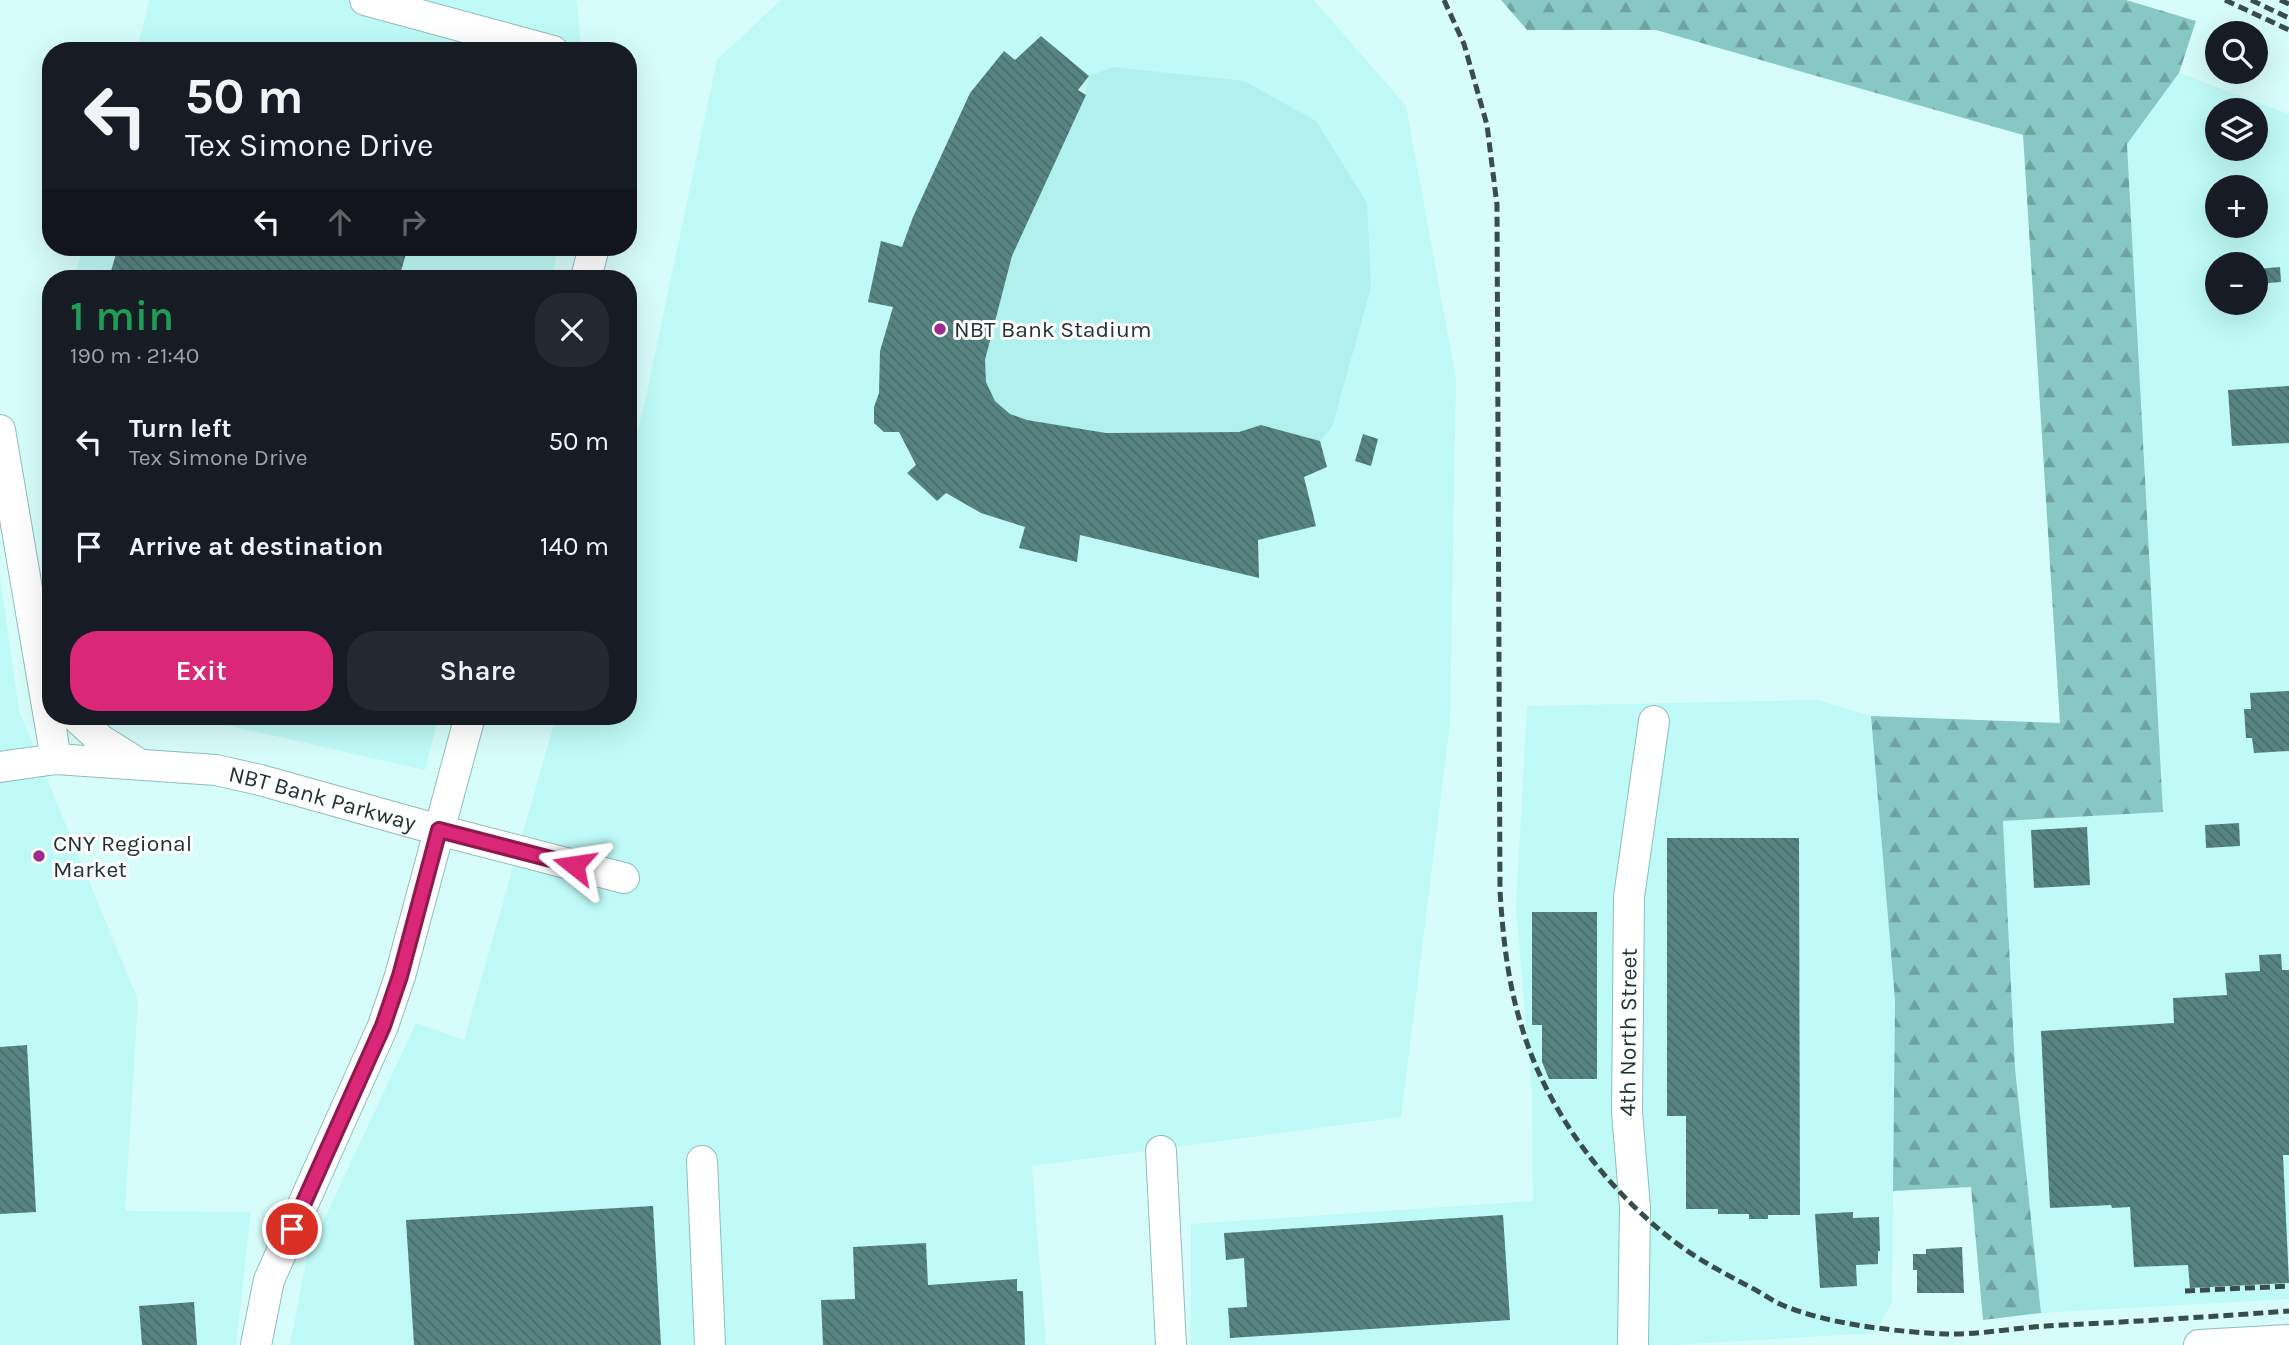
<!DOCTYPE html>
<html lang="en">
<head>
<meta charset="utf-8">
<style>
	body { margin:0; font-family:Karla,sans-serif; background:#242831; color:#f1f3f6; height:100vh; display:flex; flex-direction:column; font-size:26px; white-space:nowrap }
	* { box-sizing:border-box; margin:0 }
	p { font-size:23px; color:#9ea1a6 }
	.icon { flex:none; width:38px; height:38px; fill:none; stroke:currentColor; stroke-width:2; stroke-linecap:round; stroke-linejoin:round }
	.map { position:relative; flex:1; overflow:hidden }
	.side { position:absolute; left:42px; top:270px; width:595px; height:455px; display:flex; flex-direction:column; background:#171b24; border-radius:28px; box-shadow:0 7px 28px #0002 }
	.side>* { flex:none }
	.hud { position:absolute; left:42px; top:42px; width:595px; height:214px; border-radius:28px; box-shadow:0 7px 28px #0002; background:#171b24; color:#f1f3f6; overflow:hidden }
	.fabs { position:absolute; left:2205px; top:21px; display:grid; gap:14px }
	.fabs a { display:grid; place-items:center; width:63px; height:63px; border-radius:50%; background:#171b24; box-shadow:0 7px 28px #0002; font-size:35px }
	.pin { position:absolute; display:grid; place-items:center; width:60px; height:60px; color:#fff; margin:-30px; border:4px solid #fff; border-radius:50%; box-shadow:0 2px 7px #0007 }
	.me { position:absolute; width:77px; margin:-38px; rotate:285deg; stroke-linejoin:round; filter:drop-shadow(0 0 5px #0008) }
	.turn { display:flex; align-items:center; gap:24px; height:147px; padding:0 28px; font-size:32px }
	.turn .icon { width:91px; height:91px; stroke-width:2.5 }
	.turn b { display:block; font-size:49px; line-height:60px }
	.lanes { display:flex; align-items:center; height:66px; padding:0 28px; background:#0003; justify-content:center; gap:35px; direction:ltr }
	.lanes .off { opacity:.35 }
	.round { display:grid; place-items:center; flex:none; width:74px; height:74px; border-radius:28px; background:#242831 }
	.summary { display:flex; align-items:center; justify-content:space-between; height:119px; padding:0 28px }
	h1 { font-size:42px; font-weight:600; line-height:52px; color:#1e9e55 }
	.primary-button { display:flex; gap:14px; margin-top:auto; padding:14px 28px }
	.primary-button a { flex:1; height:80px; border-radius:28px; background:#db2777; color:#fff; font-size:28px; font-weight:600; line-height:80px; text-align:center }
	.primary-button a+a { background:#242831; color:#f1f3f6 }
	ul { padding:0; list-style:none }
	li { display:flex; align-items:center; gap:21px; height:105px; padding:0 28px }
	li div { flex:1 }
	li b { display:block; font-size:26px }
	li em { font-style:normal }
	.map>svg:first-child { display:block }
	.built { fill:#bffaf6; fill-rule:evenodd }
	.grass { fill:#b1f1ed }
	.forest { fill:url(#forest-firs) }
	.building { fill:url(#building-back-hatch) }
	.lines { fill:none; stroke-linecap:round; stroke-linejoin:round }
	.minor-casing { stroke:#8ebdba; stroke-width:32 }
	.minor { stroke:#fff; stroke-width:30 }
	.rail { stroke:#384d4c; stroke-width:5; stroke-dasharray:10 5; stroke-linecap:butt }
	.route-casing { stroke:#8e194d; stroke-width:18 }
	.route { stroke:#db2777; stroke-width:12 }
	.poi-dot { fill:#9a2d8e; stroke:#fff; stroke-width:2.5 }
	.labels { text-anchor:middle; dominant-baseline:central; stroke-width:6; stroke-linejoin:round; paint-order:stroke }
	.poi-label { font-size:23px; fill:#203332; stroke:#fff; text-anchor:start }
	.street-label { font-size:23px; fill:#203332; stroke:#fff }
</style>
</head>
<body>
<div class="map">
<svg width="2289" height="1345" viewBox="0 0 2289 1345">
	<defs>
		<pattern id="forest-firs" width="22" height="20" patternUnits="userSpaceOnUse" patternTransform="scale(1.75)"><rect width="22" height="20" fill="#87c8c4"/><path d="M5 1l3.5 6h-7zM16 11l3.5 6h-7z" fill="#6ea3a0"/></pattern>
		<pattern id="building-back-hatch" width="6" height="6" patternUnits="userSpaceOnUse" patternTransform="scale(1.75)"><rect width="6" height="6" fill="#578481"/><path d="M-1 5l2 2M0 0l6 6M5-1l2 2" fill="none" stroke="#486d6a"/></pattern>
	</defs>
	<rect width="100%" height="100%" fill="#d7fdfa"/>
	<g class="built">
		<path d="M150,0H574L577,2L581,51H136Z"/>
		<path d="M781,0H1314L1406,106L1456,379L1450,723L1401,1117L1032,1166L1046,1345H290L307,1256L416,1023L464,1040L556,716H628V463L644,406L717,60Z"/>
		<path d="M2179,73L2289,114V1299L2041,1313L2015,1068L2003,820L2163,811L2127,143ZM2217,110H2256V149H2217ZM2217,187H2256V226H2217ZM2217,264H2256V303H2217Z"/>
		<path d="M83,247H558L552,278H74Z"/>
		<path d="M0,577L19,711L138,1000L125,1211L251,1212L236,1345H0Z"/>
		<path d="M1818,700L1871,716L1895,1001L1892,1302L1875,1333L1674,1345H1191V1224L1533,1201L1532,1094L1516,907L1527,706Z"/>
		<path d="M187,716H439L425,770Z"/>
	</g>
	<path class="grass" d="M1113,67L1244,81L1316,121L1367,203L1371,288L1332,427L1320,441L1261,425L1239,432L1106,433L1027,420L1010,414L995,401L986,382L985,360L1012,256L1085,95L1089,76Z"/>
	<path class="forest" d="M1501,0H2126L2196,21L2179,73L2127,144L2163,812L2003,821L2015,1068L2041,1313L1983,1320L1971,1187L1893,1191L1895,1001L1871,716L2060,723L2023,135L1656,30H1527Z"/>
	<g class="building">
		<path d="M1041,36L1089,76L1078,90L1086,95L1012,256L985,360L986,382L995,401L1010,414L1027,420L1106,433L1239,432L1261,425L1320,441L1327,467L1304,477L1316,526L1258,540L1259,578L1080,535L1077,562L1019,548L1025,527L981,513L946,493L937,501L907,473L916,465L899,432H884L874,423V407L879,393L880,351L893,307L868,302L881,241L902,247L913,217L970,93L1004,51L1015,60Z"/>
		<path d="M118,247H408L399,278H109Z"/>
		<path d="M2280,267L2281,282L2256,284V269Z"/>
		<path d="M2289,386V443L2232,446L2228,390Z"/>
		<path d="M1363,434L1378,439L1371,466L1355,461Z"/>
		<path d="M2289,691V751L2254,753L2252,738H2246L2244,709H2251L2250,693Z"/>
		<path d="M2239,823L2240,846L2206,848L2205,825Z"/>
		<path d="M2087,827L2090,885L2034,888L2031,830Z"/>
		<path d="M1667,838H1799L1800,1215H1768V1219H1749V1214H1718V1209H1686V1116H1667Z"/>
		<path d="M1532,912H1597V1079H1549L1542,1062V1025H1532Z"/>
		<path d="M2281,954L2282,970H2289V1155H2283L2289,1283L2190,1288L2188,1265L2134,1267L2130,1207L2112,1208L2111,1205L2050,1208L2041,1031L2174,1023L2173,998L2227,995L2225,973L2260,971L2259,955Z"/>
		<path d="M27,1045L36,1212L0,1214V1047Z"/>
		<path d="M653,1206L661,1345H414L406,1220Z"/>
		<path d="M1853,1212V1218L1879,1217L1880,1251H1878V1264L1856,1265L1857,1286L1820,1288L1815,1214Z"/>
		<path d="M1503,1215L1510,1320L1230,1338L1228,1308L1247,1307L1244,1258L1226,1260L1224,1233Z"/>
		<path d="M926,1243L928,1285L1017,1279V1291H1023L1025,1345H823L821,1300L855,1299L853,1247Z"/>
		<path d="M1962,1247L1964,1293H1917V1270H1913V1254H1926V1249Z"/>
		<path d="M194,1302L197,1345H142L139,1306Z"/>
	</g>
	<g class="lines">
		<g class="minor-casing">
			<g id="minor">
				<path d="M365,0L553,51"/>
				<path d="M586,278L594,247"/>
				<path d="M0,430L56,759"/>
				<path d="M75,716L101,740L136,762"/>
				<path id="s1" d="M0,767L56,759L216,770L260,780L450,833L624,878"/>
				<path d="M1161,1151L1171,1345"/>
				<path d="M702,1161L710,1345"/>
				<path d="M256,1345L269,1280L383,1026L400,976L470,716"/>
				<path id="s2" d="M1633,1345L1635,1207L1627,1112L1629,897L1654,721"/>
				<path d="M2199,1345L2289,1340"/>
			</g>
		</g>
		<use href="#minor" class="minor"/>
		<g class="rail">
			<path d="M1444,0L1464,44L1487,125L1497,205L1500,891C1503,939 1508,985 1523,1031C1548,1112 1605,1187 1671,1239C1695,1258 1722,1272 1748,1286C1759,1291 1769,1299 1780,1304C1825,1324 1897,1332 1946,1334C1978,1335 2014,1328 2046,1326C2127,1322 2208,1317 2289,1311"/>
			<path d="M2225,0L2289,30"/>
			<path d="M2251,0L2289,18"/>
			<path d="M2280,0L2289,4"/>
			<path d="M2185,1291L2289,1286"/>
		</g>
	</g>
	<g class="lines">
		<g class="route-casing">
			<path id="route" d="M292,1229L383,1026L400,976L439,830L574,865"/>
		</g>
		<use href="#route" class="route"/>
	</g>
	<g class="poi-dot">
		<circle cx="940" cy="329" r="7"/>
		<circle cx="39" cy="856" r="7"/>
	</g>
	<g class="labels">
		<g class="poi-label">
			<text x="954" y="329">NBT Bank Stadium</text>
			<text x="53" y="843">CNY Regional<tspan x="53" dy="26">Market</tspan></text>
		</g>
		<g class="street-label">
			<text stroke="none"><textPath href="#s1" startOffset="327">NBT Bank Parkway</textPath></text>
			<text stroke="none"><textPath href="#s2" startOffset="313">4th North Street</textPath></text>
		</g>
	</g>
</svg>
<div class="fabs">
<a><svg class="icon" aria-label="search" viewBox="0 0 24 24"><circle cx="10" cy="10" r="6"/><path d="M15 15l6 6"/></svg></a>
<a><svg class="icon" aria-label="layers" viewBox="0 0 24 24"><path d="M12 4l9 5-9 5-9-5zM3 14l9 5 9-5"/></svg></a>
<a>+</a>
<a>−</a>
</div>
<div class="pin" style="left:292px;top:1229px;background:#d93025"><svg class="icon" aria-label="arrive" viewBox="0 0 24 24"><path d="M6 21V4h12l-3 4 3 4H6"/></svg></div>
<svg class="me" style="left:574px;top:865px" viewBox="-20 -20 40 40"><path d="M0-17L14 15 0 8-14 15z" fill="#db2777" stroke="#fff" stroke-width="4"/></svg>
<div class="hud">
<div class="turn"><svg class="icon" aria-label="left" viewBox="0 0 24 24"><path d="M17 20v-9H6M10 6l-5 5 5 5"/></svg><div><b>50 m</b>Tex Simone Drive</div></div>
<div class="lanes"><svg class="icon" aria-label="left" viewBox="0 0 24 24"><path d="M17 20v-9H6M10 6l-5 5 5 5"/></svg><svg class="icon off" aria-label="ahead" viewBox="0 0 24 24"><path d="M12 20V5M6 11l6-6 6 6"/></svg><svg class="icon off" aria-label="right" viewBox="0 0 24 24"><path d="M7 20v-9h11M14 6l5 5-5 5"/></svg></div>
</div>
<section class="side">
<div class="summary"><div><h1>1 min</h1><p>190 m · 21:40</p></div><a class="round"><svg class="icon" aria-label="close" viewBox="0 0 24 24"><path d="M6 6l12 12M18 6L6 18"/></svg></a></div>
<ul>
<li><svg class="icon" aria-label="left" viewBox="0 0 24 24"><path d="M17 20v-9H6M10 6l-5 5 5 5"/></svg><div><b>Turn left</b><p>Tex Simone Drive</p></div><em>50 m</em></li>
<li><svg class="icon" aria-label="arrive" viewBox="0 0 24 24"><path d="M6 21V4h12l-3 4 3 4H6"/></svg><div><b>Arrive at destination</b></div><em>140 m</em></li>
</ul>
<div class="primary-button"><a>Exit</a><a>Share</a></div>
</section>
</div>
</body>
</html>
